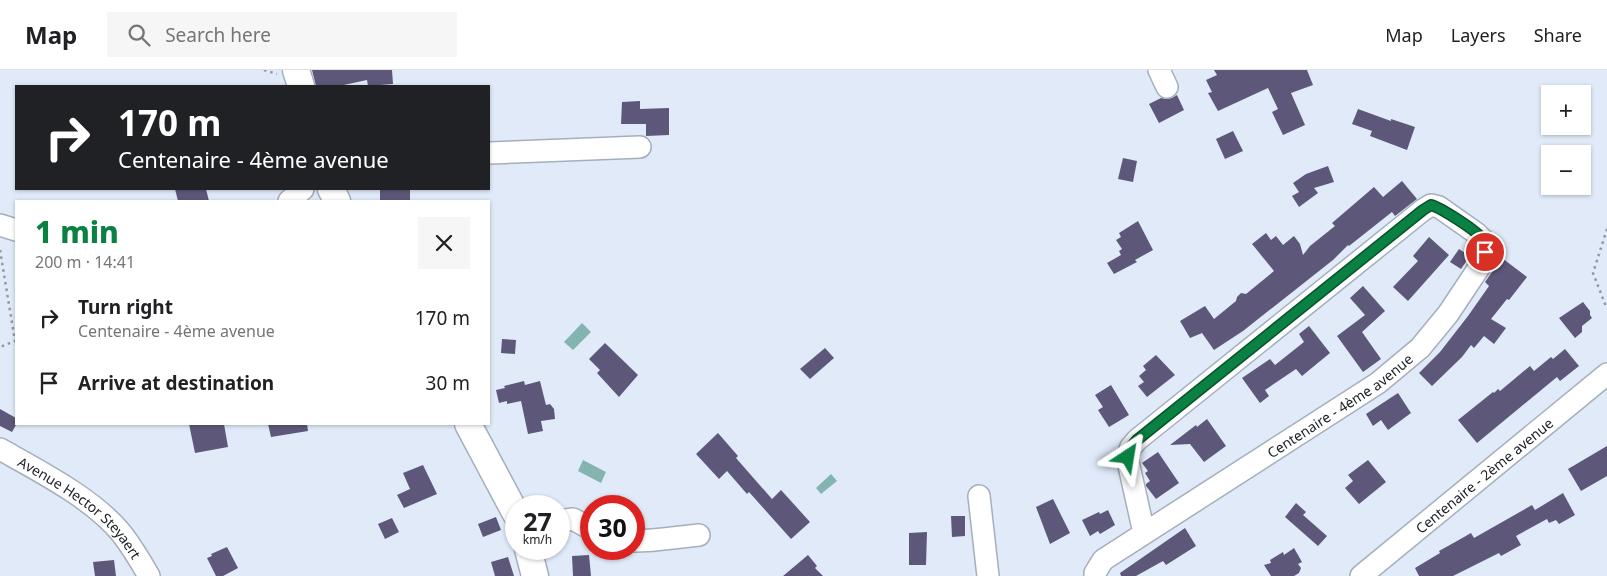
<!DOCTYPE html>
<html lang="en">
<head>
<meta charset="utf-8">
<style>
	body { margin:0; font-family:"Noto Sans",sans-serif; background:#f6f6f6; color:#202124; height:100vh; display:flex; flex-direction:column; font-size:19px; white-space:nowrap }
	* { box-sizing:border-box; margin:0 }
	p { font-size:16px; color:#757577 }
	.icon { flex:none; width:28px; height:28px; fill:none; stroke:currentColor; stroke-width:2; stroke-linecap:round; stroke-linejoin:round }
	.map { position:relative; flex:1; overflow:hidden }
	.sheet { position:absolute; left:15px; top:130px; width:475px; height:225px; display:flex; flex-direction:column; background:#fff; border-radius:0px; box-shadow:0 1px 4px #0004 }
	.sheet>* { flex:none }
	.guide { position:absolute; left:15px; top:15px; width:475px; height:105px; border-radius:0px; box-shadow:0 1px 4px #0004; background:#202124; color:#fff; overflow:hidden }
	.buttons { position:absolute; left:1541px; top:15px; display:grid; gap:10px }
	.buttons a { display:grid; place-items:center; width:50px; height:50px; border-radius:0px; background:#fff; box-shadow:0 1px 4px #0004; font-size:25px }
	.speed { position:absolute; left:505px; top:425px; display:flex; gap:10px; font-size:25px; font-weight:700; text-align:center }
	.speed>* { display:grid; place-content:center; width:65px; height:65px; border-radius:50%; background:#fff; box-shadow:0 1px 4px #0004; line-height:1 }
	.speed small { font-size:12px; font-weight:400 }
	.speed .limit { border:8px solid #d22; background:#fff; color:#111 }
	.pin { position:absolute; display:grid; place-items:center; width:42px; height:42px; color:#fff; margin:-21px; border:2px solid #fff; border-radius:50%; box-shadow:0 1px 5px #0007 }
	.me { position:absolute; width:55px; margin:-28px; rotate:33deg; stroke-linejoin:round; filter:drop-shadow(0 0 4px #0008) }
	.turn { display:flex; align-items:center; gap:18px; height:105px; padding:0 20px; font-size:22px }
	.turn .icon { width:65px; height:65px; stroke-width:2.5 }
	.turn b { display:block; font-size:35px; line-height:42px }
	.round { display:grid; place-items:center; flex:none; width:52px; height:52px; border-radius:0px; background:#f6f6f6 }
	.head { display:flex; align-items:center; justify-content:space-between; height:85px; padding:0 20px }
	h1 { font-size:30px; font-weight:800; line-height:38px; color:#0b8043 }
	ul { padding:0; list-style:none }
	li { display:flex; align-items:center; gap:15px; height:65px; padding:0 20px }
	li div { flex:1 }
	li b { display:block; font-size:19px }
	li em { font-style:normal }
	header { display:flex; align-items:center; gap:30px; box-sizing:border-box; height:70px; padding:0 25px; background:#fff; border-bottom:1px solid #e0e0e0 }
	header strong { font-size:24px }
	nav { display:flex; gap:28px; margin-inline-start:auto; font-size:18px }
	.search { width:350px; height:45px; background:#f6f6f6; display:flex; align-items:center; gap:12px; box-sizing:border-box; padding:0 18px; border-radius:0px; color:#757577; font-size:19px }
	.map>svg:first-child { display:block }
	.water { fill:#84b4af }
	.building { fill:#5d5879 }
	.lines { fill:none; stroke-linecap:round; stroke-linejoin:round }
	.minor-casing { stroke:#a5afbc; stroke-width:24 }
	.major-casing { stroke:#a5afbc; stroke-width:29 }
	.path { stroke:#9098a3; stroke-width:2.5; stroke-dasharray:2.5 4; stroke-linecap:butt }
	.minor { stroke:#fff; stroke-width:21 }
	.major { stroke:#fff; stroke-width:26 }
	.route-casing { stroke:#07532c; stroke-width:12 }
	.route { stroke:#0b8043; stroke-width:9 }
	.labels { text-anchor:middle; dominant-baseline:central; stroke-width:5; stroke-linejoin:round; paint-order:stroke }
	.street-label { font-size:14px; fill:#1a1e23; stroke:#f3f7fd }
</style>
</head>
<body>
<header>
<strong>Map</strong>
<div class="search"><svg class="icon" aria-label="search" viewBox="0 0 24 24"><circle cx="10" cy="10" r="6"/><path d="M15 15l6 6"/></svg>Search here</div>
<nav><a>Map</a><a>Layers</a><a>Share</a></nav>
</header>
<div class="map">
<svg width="1607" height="506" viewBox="0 0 1607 506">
	<rect width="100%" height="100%" fill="#e0eaf9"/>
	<g class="water">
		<path d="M582,253L591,262L573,280L564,272Z"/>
		<path d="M583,390L606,402L601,413L578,401Z"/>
		<path d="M831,404L837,411L821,424L816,418Z"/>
	</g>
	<g class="building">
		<path d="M312,0H392L393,14L368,16L367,10L339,16H316Z"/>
		<path d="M1214,0H1307L1313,15L1291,23L1305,55L1283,65L1272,42L1278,39L1268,18L1218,41L1208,23L1212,22L1206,10L1217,5Z"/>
		<path d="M1177,25L1184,40L1159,53L1149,34L1161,28L1166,29L1172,28Z"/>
		<path d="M640,31V39L669,38V65L646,66V54H621L622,32Z"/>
		<path d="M1358,39L1391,51V49L1415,57L1407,80L1370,66L1372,61L1352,54Z"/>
		<path d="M1233,61L1243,81L1225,89L1216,69Z"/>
		<path d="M1123,88L1137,91L1133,112L1118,109Z"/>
		<path d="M1328,96L1334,112L1314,118L1318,123L1299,137L1292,126L1299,122L1293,113L1306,104Z"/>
		<path d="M1402,111L1417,129L1395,146L1392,142L1349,176L1348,175L1333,190L1243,261L1214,280L1202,263L1190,268L1180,251L1205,236L1214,249L1236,231L1237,227L1241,223L1246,224L1274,201L1252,174L1266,163L1271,170L1276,166L1283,175L1294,166L1300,174L1303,185L1310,176L1335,156L1332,153L1374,117L1383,127Z"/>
		<path d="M175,119H206L209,131H178Z"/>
		<rect x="380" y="119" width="30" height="12"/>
		<path d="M1138,151L1153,180L1135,190L1137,192L1114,204L1107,193L1121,185L1119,181L1122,179L1116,170L1121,167L1119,163Z"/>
		<path d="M1429,167L1449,185L1408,231L1393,217L1418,191L1413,186Z"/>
		<path d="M1459,179L1470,186L1461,199L1450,192Z"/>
		<path d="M1502,188L1527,207L1509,230L1507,229L1491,249L1506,258L1494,274L1484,266L1474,278L1471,275L1462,287L1432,316L1419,303L1440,282L1468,246L1489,216L1485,212Z"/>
		<path d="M1363,216L1385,241L1362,262L1381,289L1363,302L1337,266L1365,245L1350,228Z"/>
		<path d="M1583,232L1590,241V245L1592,248L1582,256V262L1575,268L1559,248Z"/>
		<path d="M1309,256L1330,283L1302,306L1296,299L1265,320L1269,326L1260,333L1242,308L1270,289L1275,295L1304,272L1299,264Z"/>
		<path d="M502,269L516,270L515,284L501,283Z"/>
		<path d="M605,273L638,305L619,327L597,303L600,300L589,289Z"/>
		<path d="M825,278L834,288L810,309L800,299Z"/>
		<path d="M1565,279L1579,296L1560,311L1557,307L1477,373L1458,350L1493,322L1494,323L1498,319L1500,321L1530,296L1534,301L1551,287L1553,289Z"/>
		<path d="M1156,285L1175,305L1147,327L1138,316L1144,312L1139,306L1146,300L1143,296Z"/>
		<path d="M524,311L525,315L540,311L546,335L550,334L554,339L555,349L541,351L543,361L528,364L521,331L507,334V331L499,333L496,320L505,318L504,316Z"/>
		<path d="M1111,315L1129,345L1109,357L1098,340L1103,337L1095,325Z"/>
		<path d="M1398,323L1411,343L1388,360L1381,350L1373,356L1366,344Z"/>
		<path d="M0,339L16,348V355L12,362L0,356Z"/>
		<path d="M1207,349L1226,376L1204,392L1190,374L1170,375L1196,355L1197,357Z"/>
		<path d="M189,354H224L228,377L195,383Z"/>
		<path d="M268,354H307L308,361L271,367Z"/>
		<path d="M718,363L738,386L736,388L772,429L781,420L810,452L791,469L749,422L747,424L727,401L719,409L696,384Z"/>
		<path d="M1607,376V406L1581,421L1568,399Z"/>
		<path d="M1158,382L1179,413L1156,429L1146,416V414L1150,411L1145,403L1148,401L1142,393Z"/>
		<path d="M1368,390L1386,412L1359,434L1345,418L1353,411L1348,405Z"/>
		<path d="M423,395L437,424L404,438L397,425L410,419L403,403Z"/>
		<path d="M1563,423L1575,445L1559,454L1556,450L1549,453L1547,449L1516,466L1521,475L1501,486L1499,483L1453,506H1419L1415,498L1440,483L1439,481L1457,471L1471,463L1474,468L1532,435L1535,440Z"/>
		<path d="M1053,429L1070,463L1050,474L1036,437Z"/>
		<path d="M1296,433L1306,442L1303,445L1327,466L1318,476L1285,447Z"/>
		<path d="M1108,440L1115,455L1100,464L1098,461L1090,466L1082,450L1099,442L1100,444Z"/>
		<path d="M951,446H965V466L952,467Z"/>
		<path d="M496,447L501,460L483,467L478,454Z"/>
		<path d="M392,448L399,462L385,469L378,454Z"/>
		<path d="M1185,458L1196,476L1166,495L1163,491L1136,506H1121L1120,503Z"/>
		<path d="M927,462L926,495H909V463Z"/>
		<path d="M227,477L238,498L223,506H216L207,488L212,486L211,484Z"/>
		<path d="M1294,478L1302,492L1298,494L1301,498L1299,503L1294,506H1271L1264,495L1271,493L1270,490L1283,482L1284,485Z"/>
		<path d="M589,485L591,506H573L572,486Z"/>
		<path d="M808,485L817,496L815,498L823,506H783Z"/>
		<path d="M508,487L514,506H495L491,492Z"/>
		<path d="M114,490L116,506H95L93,492Z"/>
	</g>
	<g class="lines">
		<g class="minor-casing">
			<g id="minor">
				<path d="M1159,0L1167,17"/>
				<path d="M489,83L640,77"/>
				<path d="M289,131L303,119"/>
				<path d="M0,155L16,160"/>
				<path id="s1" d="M0,379C39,401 94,429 122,464C132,477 141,492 149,506"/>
				<path d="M979,426L988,506"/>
				<path d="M559,451L573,449L591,459"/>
				<path d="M634,471C656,471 677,467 699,465"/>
				<path id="s2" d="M1095,506V503L1103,490L1378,313L1420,278L1448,244L1480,196L1485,182L1484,171L1476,163L1439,137L1431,135L1423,140L1137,370L1131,377L1127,387L1144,463"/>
				<path id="s3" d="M1361,506L1607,304"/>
			</g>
		</g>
		<g class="major-casing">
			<g id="major">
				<path d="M296,0L301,16"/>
				<path d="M331,119L337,131"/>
				<path d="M468,354L516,444"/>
				<path d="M528,479L535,506"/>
			</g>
		</g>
		<g class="path">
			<path d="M264,0L277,4"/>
			<path d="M1607,159L1593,203L1607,239"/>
			<path d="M0,180L15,271L0,277"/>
		</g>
		<use href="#minor" class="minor"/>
		<use href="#major" class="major"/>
	</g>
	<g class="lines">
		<g class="route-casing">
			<path id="route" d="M1128,387L1131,377L1137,370L1423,140L1431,135C1441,138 1478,161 1483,170C1485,173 1485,178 1485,182"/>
		</g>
		<use href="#route" class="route"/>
	</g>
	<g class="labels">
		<g class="street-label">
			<text stroke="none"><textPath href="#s2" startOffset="301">Centenaire - 4ème avenue</textPath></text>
			<text stroke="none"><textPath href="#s3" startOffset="159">Centenaire - 2ème avenue</textPath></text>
			<text stroke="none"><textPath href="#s1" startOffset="100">Avenue Hector Steyaert</textPath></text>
		</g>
	</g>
</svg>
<div class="buttons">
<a>+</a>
<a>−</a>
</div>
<div class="speed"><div>27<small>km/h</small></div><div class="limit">30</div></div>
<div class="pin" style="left:1485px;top:182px;background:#d93025"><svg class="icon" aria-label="arrive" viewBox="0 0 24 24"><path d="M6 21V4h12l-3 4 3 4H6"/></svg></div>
<svg class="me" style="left:1128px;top:387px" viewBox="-20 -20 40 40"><path d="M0-17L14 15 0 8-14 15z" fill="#0b8043" stroke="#fff" stroke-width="4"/></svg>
<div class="guide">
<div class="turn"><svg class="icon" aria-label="right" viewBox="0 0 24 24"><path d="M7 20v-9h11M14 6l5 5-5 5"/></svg><div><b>170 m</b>Centenaire - 4ème avenue</div></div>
</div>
<section class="sheet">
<div class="head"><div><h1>1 min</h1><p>200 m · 14:41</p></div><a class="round"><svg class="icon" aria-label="close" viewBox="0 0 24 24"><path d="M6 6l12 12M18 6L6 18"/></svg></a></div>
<ul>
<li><svg class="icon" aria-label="right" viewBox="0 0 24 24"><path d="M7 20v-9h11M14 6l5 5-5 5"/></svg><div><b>Turn right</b><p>Centenaire - 4ème avenue</p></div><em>170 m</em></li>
<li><svg class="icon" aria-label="arrive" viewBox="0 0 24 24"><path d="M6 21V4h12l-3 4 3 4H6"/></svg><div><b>Arrive at destination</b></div><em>30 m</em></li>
</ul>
</section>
</div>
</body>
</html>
